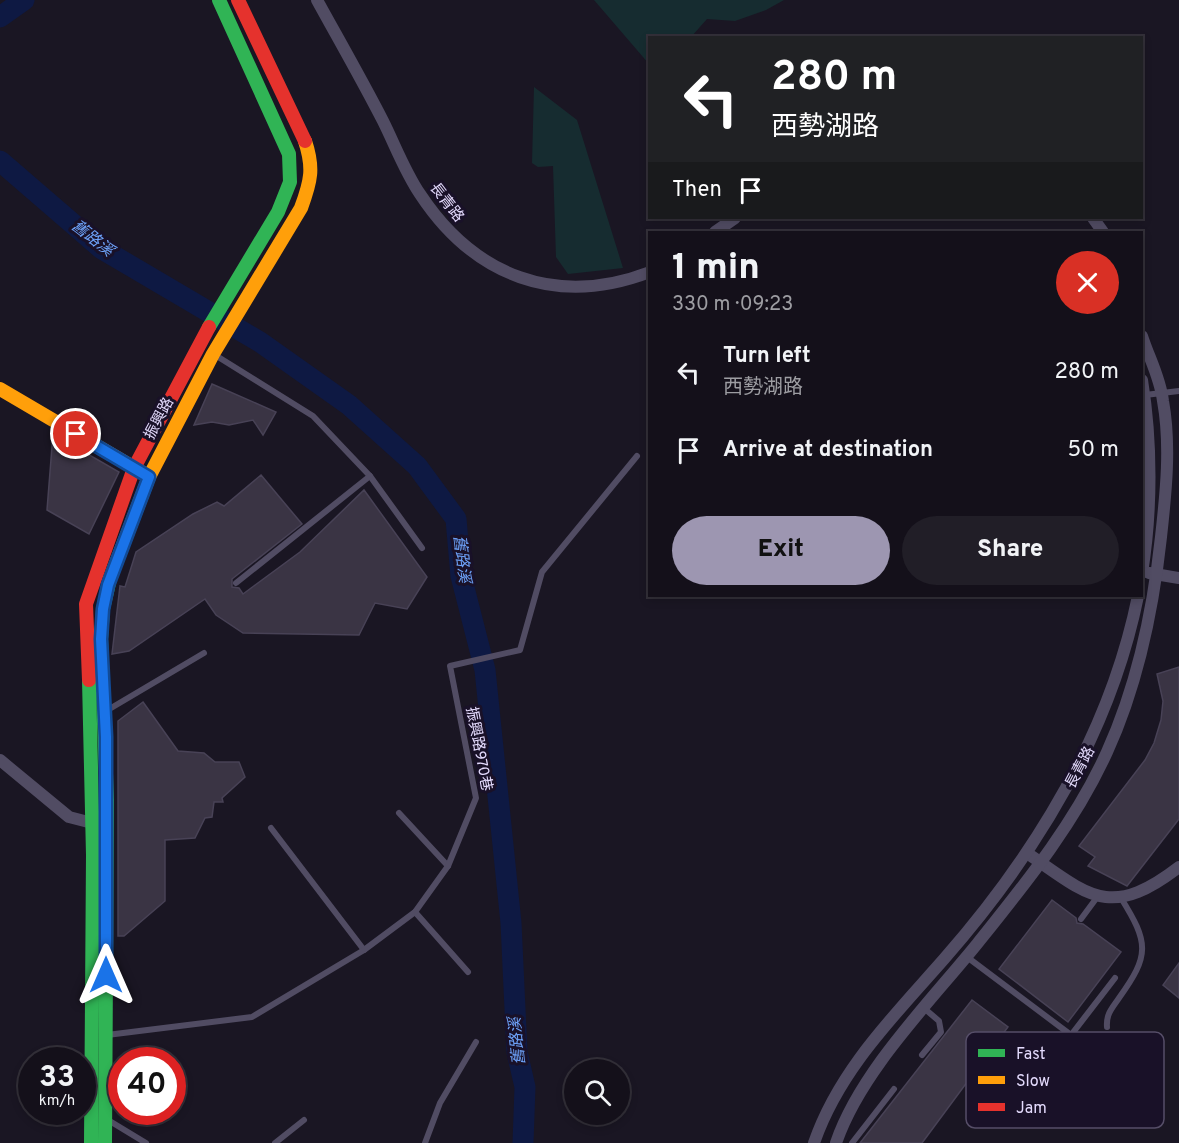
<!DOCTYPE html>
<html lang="en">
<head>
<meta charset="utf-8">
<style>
	body { margin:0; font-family:Overpass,"Noto Sans TC",sans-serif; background:#211e27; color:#f1f3f6; height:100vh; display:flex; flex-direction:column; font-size:22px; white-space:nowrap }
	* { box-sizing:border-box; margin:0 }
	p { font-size:20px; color:#9d9da2 }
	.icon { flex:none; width:33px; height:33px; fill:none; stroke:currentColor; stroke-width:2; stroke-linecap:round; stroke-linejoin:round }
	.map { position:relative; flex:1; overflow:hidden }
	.details { position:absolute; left:648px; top:231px; width:495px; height:366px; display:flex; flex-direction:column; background:#14101a; border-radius:0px; box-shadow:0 3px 9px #0003,0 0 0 2px #333039 }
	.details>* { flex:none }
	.top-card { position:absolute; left:648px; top:36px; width:495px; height:183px; border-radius:0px; box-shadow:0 3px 9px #0003,0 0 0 2px #333039; background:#202124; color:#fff; overflow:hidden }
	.fabs { position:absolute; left:564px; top:1059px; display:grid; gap:12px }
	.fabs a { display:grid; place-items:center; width:66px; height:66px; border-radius:50%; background:#14101a; box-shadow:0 3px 9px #0003,0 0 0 2px #333039; font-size:30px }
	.speed { position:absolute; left:18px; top:1047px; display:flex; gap:12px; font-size:30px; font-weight:700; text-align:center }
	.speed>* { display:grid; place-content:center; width:78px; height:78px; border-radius:50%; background:#14101a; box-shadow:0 3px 9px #0003,0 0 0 2px #333039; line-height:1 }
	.speed small { font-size:15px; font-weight:400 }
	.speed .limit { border:9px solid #d22; background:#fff; color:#111 }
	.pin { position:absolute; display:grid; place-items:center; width:51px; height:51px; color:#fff; margin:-26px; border:3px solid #fff; border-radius:50%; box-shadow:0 2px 6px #0007 }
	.me { position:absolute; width:66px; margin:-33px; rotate:0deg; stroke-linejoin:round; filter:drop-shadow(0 0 4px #0008) }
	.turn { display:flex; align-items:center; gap:21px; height:126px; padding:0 24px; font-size:27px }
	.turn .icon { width:78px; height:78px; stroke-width:2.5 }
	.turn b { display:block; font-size:42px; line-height:51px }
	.then { display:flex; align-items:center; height:57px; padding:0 24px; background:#0003; gap:12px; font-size:22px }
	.round { display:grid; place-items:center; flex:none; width:63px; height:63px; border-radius:32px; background:#211e27 }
	.headline { display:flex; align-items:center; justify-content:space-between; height:102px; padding:0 24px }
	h1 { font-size:36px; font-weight:800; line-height:45px }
	.button { display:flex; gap:12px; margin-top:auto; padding:12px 24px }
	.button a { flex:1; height:69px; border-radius:36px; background:#9d96b1; color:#111; font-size:24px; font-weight:800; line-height:69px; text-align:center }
	.button a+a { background:#211e27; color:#f1f3f6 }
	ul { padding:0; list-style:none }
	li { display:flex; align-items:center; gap:18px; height:78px; padding:0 24px }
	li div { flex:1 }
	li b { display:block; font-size:22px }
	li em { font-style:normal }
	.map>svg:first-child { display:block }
	.green { fill:#162c30 }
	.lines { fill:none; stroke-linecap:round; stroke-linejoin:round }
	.river { stroke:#0e1943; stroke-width:21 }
	.building { fill:#3a3444; stroke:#484256; stroke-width:1.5 }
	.lane { stroke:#514c63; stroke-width:6 }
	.street { stroke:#514c63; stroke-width:12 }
	.fast { stroke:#30b455; stroke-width:14 }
	.slow { stroke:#ff9f0a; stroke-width:14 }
	.jam { stroke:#e5322d; stroke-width:14 }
	.route-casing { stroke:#114b97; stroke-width:15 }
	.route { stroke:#1a73e8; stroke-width:10 }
	.labels { text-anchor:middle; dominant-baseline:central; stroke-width:6; stroke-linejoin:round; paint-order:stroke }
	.street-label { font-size:15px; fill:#e4dbfd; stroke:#191128 }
	.water-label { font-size:16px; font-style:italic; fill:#6da2f9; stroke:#191128 }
	.key { fill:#191128; stroke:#564e68; stroke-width:1.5 }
	.key-label { font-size:16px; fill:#e4dbfd }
</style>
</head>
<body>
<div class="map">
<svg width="1179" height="1143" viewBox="0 0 1179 1143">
	<rect width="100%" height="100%" fill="#1a1623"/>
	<g class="green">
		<path d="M594,0H784L766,10L735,21L707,19L691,37L650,38L649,64Z"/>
		<path d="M534,87L577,120L623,268L568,274L556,257L553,166L538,167L532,163Z"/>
	</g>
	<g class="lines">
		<g class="river">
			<path d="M0,17L24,0"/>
			<path d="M0,161L102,249L260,342L349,405L417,466L456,519L461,576L485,670L511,923L517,1052L525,1087L523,1143"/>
		</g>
	</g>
	<g class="building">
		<path d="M212,384L276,412L263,435L253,420L229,425L212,422L194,425Z"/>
		<path d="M53,434L119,472L89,534L47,510Z"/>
		<path d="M261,475L302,524L232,579V587L239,588L243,594L300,552L364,490L427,577L407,609L375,603L359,635L243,633L216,615L205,599L129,651L112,654L120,586L125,587L136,552L193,514L217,502L224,506Z"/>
		<path d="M1179,667V819L1127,886L1088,866L1095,857L1079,846L1145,760L1154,743L1161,720L1163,701L1157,674Z"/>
		<path d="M143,702L178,751L204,753L215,762H239L245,777L222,798L223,802H214L212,817L205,818L195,838L165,840V901L124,936H118V721Z"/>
		<path d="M1052,900L1076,918L1077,923L1083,924L1121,952L1068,1022L999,969Z"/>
		<path d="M1179,963V998L1163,985Z"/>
		<path d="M972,1000L1008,1027L922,1143H860Z"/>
	</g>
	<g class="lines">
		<g class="lane">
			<path d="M215,355L313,416L370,476L422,548"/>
			<path d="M1145,395L1179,391"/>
			<path d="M236,583L370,476"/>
			<path d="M106,711L204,653"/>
			<path d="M399,813L448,866"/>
			<path d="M271,828L364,950"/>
			<path d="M415,912L468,972"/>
			<path d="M1081,919L1098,896"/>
			<path d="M967,957L1071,1035"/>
			<path d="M1107,1027C1106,1014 1112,1008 1119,998C1150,955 1149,943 1121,898"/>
			<path d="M107,1035L252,1017L364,950L415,912L448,866L476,798L450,666L520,650L542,572L637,456"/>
			<path d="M922,1055L941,1032L939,1021L925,1009"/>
			<path d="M1048,1065L1115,978"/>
			<path d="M108,1120L146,1143"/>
			<path d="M275,1143L304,1120"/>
			<path d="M425,1143L440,1103L476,1042"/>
			<path d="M852,1143L894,1089"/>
		</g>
		<g class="street">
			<path d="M317,0C339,40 362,80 383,121C395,145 405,172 420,194C474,276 556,308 650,272"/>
			<path d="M1093,218L1103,232"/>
			<path d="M715,232L735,218"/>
			<path d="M1142,380C1152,442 1152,511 1142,573"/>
			<path d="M1149,573L1179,578"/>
			<path d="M0,760L69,817L100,825"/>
			<path d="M1027,853C1089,896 1110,920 1179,867"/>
			<path d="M814,1143C839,1070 894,1016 944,959C1036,854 1110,734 1138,596"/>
			<path d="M836,1143C860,1072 930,1002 977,944C1025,884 1075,823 1107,752C1138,684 1153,611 1161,537C1166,492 1171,445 1163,401C1160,377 1149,358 1142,336"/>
		</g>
		<g class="fast">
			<path d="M209,327L278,212L290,182L289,154L219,0"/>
			<path d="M89,680L93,855L91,1143"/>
			<path d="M105,1143L107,800L101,639L103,609L110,579"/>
		</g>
		<g class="slow">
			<path d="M0,389L143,473"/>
			<path d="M110,579L149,477L213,354L301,208C311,181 314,168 305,141"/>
		</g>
		<g class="jam">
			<path d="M238,0L305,141"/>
			<path d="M89,680L86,604L134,468L209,327"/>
		</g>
	</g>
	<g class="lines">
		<g class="route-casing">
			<path id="route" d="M76,434L149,477L108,585L103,609L101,639L106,737V975"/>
		</g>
		<use href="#route" class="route"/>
	</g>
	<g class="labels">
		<g class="street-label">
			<text transform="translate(446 203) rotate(52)">長青路</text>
			<text transform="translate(160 419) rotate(-62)">振興路</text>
			<text transform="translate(478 749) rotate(79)">振興路970巷</text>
			<text transform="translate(1081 768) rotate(-62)">長青路</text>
		</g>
		<g class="water-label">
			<text transform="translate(92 239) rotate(38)">舊路溪</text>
			<text transform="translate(461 559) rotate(83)">舊路溪</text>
			<text transform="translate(518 1041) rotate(-96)">舊路溪</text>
		</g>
	</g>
	<rect x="966" y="1032" width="198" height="96" rx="9" class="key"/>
	<rect x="978" y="1049" width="27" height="8" fill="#30b455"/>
	<rect x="978" y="1076" width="27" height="8" fill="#ff9f0a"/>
	<rect x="978" y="1103" width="27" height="8" fill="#e5322d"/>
	<g class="key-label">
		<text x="1016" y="1059">Fast</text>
		<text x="1016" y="1086">Slow</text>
		<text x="1016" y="1113">Jam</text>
	</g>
</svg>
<div class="fabs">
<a><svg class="icon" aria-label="search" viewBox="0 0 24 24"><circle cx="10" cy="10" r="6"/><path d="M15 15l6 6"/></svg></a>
</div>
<div class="speed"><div>33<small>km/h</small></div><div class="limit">40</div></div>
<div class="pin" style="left:76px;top:434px;background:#d93025"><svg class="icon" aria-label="arrive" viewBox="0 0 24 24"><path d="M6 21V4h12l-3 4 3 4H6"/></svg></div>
<svg class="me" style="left:106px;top:975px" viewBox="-20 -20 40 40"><path d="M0-17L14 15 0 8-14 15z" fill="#1a73e8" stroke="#fff" stroke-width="4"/></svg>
<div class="top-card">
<div class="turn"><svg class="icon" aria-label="left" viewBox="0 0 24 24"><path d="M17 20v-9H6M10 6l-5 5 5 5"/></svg><div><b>280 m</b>西勢湖路</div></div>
<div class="then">Then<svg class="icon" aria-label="arrive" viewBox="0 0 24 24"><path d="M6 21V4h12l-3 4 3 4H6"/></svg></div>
</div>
<section class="details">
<div class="headline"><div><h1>1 min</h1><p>330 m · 09:23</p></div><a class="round" style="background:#d93025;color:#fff"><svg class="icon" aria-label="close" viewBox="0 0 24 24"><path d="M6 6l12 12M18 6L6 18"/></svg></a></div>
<ul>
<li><svg class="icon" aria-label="left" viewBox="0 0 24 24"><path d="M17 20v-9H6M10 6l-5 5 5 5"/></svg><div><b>Turn left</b><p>西勢湖路</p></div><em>280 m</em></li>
<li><svg class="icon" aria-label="arrive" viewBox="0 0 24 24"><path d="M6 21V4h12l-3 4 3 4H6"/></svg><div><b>Arrive at destination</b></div><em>50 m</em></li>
</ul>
<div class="button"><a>Exit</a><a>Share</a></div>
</section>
</div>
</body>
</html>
